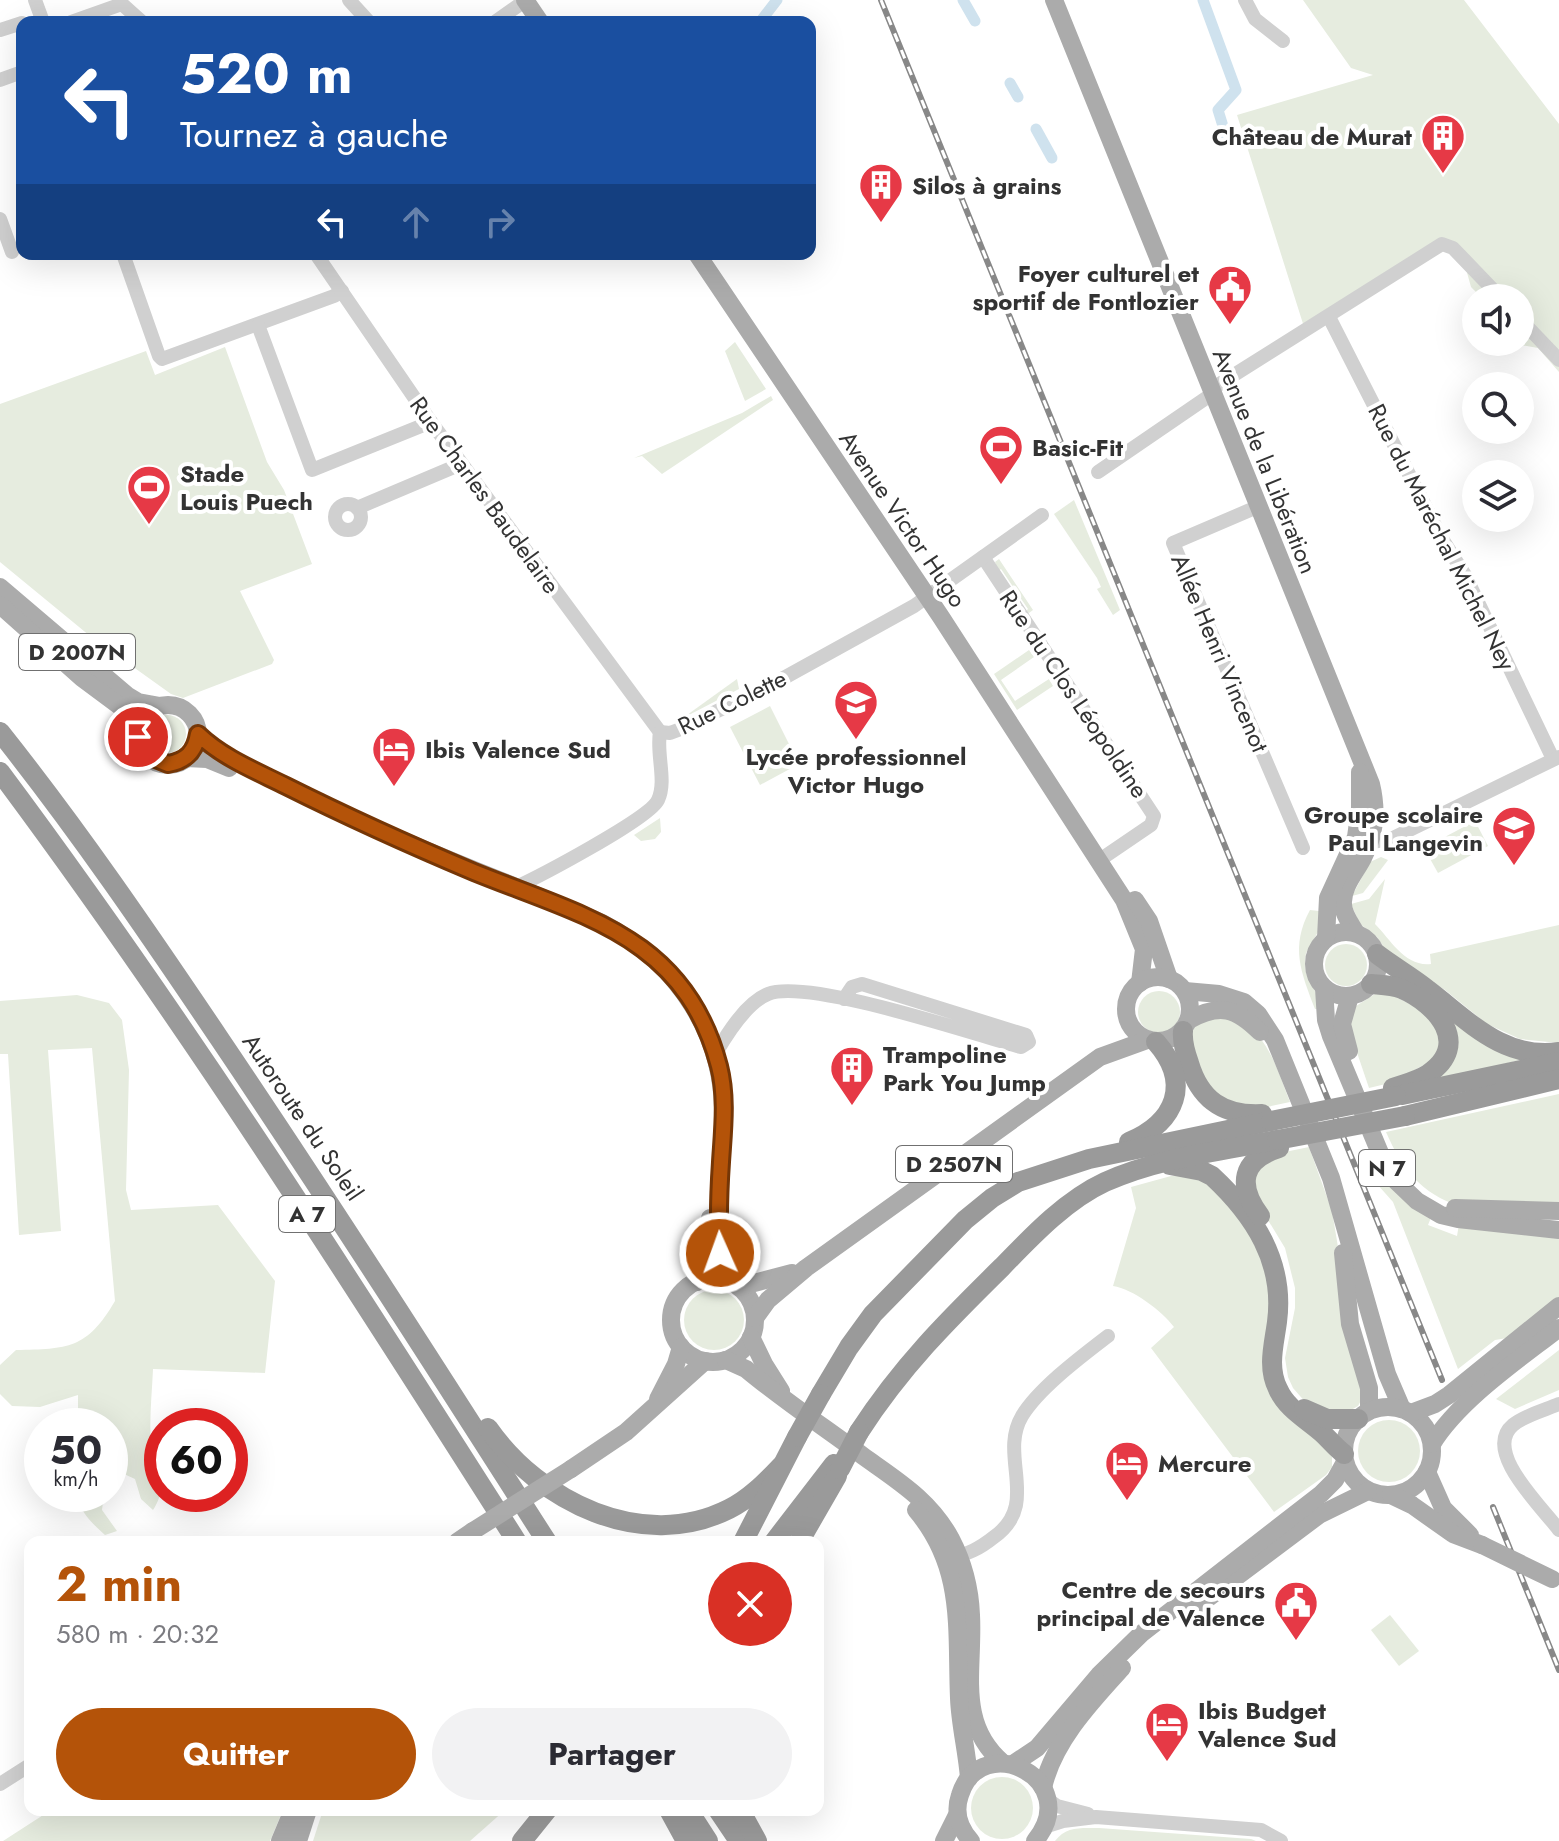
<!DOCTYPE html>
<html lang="fr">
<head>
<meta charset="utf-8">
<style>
	body { margin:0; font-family:Jost,sans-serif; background:#f2f2f3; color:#2b2b33; height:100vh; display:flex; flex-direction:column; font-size:30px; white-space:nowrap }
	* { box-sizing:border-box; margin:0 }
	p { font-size:26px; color:#7c7c81 }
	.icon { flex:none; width:44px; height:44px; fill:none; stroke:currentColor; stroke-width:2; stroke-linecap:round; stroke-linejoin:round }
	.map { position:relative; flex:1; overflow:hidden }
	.panel { position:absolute; left:24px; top:1536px; width:800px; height:280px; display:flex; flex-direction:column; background:#fff; border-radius:16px; box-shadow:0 8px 32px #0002 }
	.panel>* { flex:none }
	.guide { position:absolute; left:16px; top:16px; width:800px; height:244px; border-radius:16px; box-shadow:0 8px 32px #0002; background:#1a4fa0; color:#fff; overflow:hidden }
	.fabs { position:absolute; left:1462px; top:284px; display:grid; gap:16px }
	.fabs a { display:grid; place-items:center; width:72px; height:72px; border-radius:50%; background:#fff; box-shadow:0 8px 32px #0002; font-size:40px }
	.speed { position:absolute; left:24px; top:1408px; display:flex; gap:16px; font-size:40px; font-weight:700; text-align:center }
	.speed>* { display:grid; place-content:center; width:104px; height:104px; border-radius:50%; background:#fff; box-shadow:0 8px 32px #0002; line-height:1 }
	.speed small { font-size:20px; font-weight:400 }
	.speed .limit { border:12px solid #d22; background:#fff; color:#111 }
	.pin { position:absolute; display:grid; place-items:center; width:68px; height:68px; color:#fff; margin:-34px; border:4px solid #fff; border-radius:50%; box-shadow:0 2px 8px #0007 }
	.me { position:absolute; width:88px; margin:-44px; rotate:358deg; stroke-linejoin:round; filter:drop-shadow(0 0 6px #0008) }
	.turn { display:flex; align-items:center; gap:28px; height:168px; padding:0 32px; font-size:36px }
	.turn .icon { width:104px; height:104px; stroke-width:2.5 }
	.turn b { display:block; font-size:56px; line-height:68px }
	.lanes { display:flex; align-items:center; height:76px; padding:0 32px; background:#0003; justify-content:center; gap:40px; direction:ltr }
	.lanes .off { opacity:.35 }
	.round { display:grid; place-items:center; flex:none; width:84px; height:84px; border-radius:42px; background:#f2f2f3 }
	.summary { display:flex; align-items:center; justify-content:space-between; height:136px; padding:0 32px }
	h1 { font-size:48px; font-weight:700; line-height:60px; color:#b45309 }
	.cta { display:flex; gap:16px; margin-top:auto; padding:16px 32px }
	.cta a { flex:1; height:92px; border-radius:48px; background:#b45309; color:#fff; font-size:32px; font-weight:700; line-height:92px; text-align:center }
	.cta a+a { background:#f2f2f3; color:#2b2b33 }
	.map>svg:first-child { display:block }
	.green { fill:#e6ecdf }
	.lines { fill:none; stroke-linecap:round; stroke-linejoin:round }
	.canal { stroke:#cfe2ee; stroke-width:11 }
	.minor { stroke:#d0d0d0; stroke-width:14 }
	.major { stroke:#ababab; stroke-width:18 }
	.highway { stroke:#9a9a9a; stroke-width:20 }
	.rail-casing { stroke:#888; stroke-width:6 }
	.rail { stroke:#fff; stroke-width:3; stroke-dasharray:9; stroke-linecap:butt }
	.major-bridge { stroke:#ababab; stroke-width:18 }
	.highway-bridge { stroke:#9a9a9a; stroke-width:20 }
	.route-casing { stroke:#753606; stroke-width:20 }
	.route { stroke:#b45309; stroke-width:14 }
	.labels { text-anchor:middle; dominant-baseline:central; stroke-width:8; stroke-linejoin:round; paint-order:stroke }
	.shield { fill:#fff; stroke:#707070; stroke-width:2 }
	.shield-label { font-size:22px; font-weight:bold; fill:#333 }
	.poi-label { font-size:24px; font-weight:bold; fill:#333; stroke:#fff; text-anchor:start }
	.street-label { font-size:24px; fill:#333; stroke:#fff }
</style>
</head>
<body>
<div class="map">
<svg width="1559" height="1841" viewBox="0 0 1559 1841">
	<rect width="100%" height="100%" fill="#fff"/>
	<g class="green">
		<path d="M1303,0H1464L1559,124V372L1538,348L1521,345L1519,342L1520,298L1481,297L1471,287L1466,269L1442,245L1305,330L1237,115L1373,75L1351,68Z"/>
		<path d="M735,342L766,389L745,401L725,351Z"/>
		<path d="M225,347L267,462L284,490L312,564L240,591L274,660L272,664L183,698L171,694L90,636L0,562V404L146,351L155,375Z"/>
		<path d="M771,396L773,400L662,474L642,456L634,458L742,413Z"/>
		<path d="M1074,500L1120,610L1113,615L1097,589L1101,587L1097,578L1054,514Z"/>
		<path d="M999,559L1033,610L1029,613L1025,612L1028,609L1001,569L998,571L995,562Z"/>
		<path d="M1029,650L1034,657L1001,680L1015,701L1049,679L1053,686L1017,710L994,674Z"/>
		<path d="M737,679L739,689L687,716V715Z"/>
		<path d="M770,706L799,764L760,785L730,727Z"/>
		<circle cx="167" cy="734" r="19"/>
		<path d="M660,818L661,832L655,839L641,841L634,835Z"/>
		<path d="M1475,821L1488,846L1438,873L1424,848Z"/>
		<path d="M1381,857L1388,860L1363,893L1352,896L1370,862Z"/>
		<path d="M1385,879L1375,924C1391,940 1405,967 1431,964L1430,954L1559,925V1043L1520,1039L1487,1024L1445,990L1390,956L1377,937L1360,924L1351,904L1369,899Z"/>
		<path d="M1310,910L1319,911L1318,932L1306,953L1305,962L1306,973L1317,995L1318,1009H1315C1301,972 1290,947 1310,910Z"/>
		<circle cx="1346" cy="965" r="21"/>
		<circle cx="1159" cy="1012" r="21"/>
		<path d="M1386,992L1430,1014L1441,1042L1435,1059L1390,1083L1369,1088L1348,1026L1353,1008L1375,994Z"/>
		<path d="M77,995L109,1003L122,1020L129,1070L126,1190L131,1210L218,1205L275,1281L265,1373L153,1369C152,1393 149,1420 151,1445C153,1471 170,1484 153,1510L141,1499L135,1479L124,1474L110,1486V1426H78V1395L40,1407L12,1406L0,1394V1365L16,1350C68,1349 87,1349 115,1301L92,1048L48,1050L61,1231L19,1235L8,1054H0V1001Z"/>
		<path d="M1215,1015C1223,1017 1233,1018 1240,1022C1269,1035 1279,1075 1290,1102L1253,1110L1236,1109L1203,1084L1190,1035L1196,1024Z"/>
		<path d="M1458,1021L1524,1059L1442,1079L1440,1075L1454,1024Z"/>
		<path d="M1559,1094V1205L1460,1206C1421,1194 1402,1169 1386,1132Z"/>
		<path d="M1309,1147L1332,1211L1363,1397L1358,1406L1344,1414L1307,1404L1293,1388L1288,1377L1285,1358L1295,1308V1288L1285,1248L1257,1202L1254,1171L1280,1153Z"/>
		<path d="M1384,1170L1432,1215L1428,1225L1457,1236L1459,1224L1559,1237V1298L1507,1338L1495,1340L1458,1369L1393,1202L1377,1184L1373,1172Z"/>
		<path d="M1190,1174L1218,1191L1257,1239L1275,1288L1265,1357L1332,1457V1467L1326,1475L1274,1512L1151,1348L1174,1327C1162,1311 1133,1289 1113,1286L1136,1208L1131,1187L1171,1176Z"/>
		<circle cx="714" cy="1320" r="30"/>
		<path d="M1559,1350V1390L1515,1409L1496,1399Z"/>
		<circle cx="1389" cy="1451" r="31"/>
		<path d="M78,1494H104L102,1510L117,1531L105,1535C92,1523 79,1512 78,1494Z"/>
		<path d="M1390,1615L1419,1651L1399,1666L1371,1630Z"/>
		<circle cx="1002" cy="1808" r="31"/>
		<path d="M51,1810H283L270,1841H3Z"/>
		<path d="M323,1810H505L470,1841H313Z"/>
		<path d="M1099,1828L1251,1839L1256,1841H1055C1066,1826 1081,1828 1099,1828Z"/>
	</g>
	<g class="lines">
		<g class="canal">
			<path d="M963,0L975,21"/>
			<path d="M1203,0L1236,90L1218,110L1226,136"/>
			<path d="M760,22L777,0"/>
			<path d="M1010,83L1018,97"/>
			<path d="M1036,129L1052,158"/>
		</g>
		<g class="minor">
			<path d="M35,0L43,22"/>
			<path d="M349,0L369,22"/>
			<path d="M1245,0L1255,19L1283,41"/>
			<path d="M71,22L122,4L142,22"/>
			<path d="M495,22L526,0"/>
			<path d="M0,30L22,23"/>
			<path d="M0,80L22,72"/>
			<path d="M0,219L12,252"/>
			<path d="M123,254L159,356L162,359L334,296L342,291"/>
			<path d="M316,254L431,422L660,732"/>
			<path d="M1329,317L1441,537L1465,575L1553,759"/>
			<path d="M1520,319L1559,360"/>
			<path d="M258,325L312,470L431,422"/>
			<path d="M1210,390L1442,244L1453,248L1501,298"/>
			<path d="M1098,472L1212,394"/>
			<circle cx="348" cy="517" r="13"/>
			<path d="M1257,507L1173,543L1303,848"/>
			<path d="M357,508L461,464"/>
			<path d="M983,557L1154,816L1151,825L1104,857"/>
			<path d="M660,732L670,733L678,730L771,685L914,606L1042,515"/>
			<path d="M1363,839L1374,842L1393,838L1559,757"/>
			<path d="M514,888C538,877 649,819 658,800C667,781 656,754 660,732"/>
			<path d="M716,1053C727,1034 746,1003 768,994C808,978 973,1034 1021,1047L1029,1042L1026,1035L862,984L852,987L844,999"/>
			<path d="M1559,1404C1545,1410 1525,1415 1513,1425C1482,1451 1542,1507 1559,1530"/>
			<path d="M950,1558C968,1554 979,1549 994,1537C1041,1504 998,1456 1022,1416C1039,1388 1082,1356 1108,1336"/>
			<path d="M0,1784L30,1765"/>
			<path d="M1047,1799L1057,1806L1088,1814"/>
			<path d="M1044,1827L1063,1821L1096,1817L1261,1830L1281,1841"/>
		</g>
		<g class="major">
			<path d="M525,0L540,22"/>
			<path d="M1054,0L1371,784C1377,809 1376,834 1363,858C1356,872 1342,887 1343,904C1343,914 1351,924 1356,933"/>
			<path d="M697,254L941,617L1124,900L1144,949L1140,983"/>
			<path d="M0,587L128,696L138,702L160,706"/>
			<path d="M0,605L82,678L121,707L139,730"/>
			<circle cx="168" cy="735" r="30"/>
			<path d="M198,734C225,759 260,773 292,789C393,841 499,878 602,923C678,963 726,1035 723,1122C722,1174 710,1230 728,1281"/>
			<path d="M186,758L207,759L229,768"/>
			<path d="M1135,900L1149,921L1169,979"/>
			<circle cx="1346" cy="964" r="32"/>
			<path d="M1326,938L1328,898L1356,837L1360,808V772"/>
			<circle cx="1158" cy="1009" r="32"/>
			<path d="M1324,988L1326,1020L1331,1036L1385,1165L1394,1179L1417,1201L1441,1215L1458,1219L1559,1230"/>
			<path d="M1185,991L1219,994L1244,1002L1258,1014L1275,1040L1331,1178L1387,1374L1402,1409"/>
			<path d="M1189,1020C1220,1003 1236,1008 1260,1032"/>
			<path d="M1349,1051L1342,1024L1350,996"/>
			<path d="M1455,1208L1559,1211"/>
			<path d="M1343,1253L1350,1324L1369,1388V1411"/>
			<circle cx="713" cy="1320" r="42"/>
			<path d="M697,1282L710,1218"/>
			<path d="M739,1287L792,1273"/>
			<path d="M755,1318L768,1300L806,1268L1100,1057L1147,1040"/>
			<path d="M751,1337L764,1364L781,1391"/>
			<path d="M726,1360L746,1369C783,1400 824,1427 863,1456C898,1481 930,1500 951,1539C963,1562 970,1589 971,1615C974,1670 956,1723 1003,1763"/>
			<path d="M658,1399L676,1364L681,1347"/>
			<circle cx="1388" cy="1451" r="44"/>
			<path d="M1411,1413L1435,1404L1449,1395L1559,1306"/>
			<path d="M1432,1444C1459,1400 1518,1360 1559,1328"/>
			<path d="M571,1469L626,1432L705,1361"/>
			<path d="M1427,1472L1443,1508L1470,1535"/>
			<path d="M1391,1495L1412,1505L1453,1534L1482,1545"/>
			<path d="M916,1510C965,1568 956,1628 959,1698C960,1725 967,1751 969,1778"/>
			<path d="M457,1542L473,1531"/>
			<path d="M1200,1604L1319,1515L1368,1491"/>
			<path d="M1013,1764L1037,1748L1099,1675L1141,1634L1321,1494L1335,1480L1345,1462"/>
			<path d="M1043,1788C1053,1742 1091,1702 1122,1668"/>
			<path d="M280,1841L293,1810"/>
			<path d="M298,1841L308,1810"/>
			<path d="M944,1841L957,1815"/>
			<path d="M971,1841C959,1828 954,1812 960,1795C981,1728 1085,1780 1035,1841"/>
		</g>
		<g class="highway">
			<path d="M0,732C78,830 149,934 219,1038C331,1204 439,1373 547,1542"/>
			<path d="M0,772C185,1020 351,1281 517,1542"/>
			<path d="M1377,954C1394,967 1412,977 1428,990C1469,1021 1503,1060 1559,1052"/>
			<path d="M1371,984C1382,985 1392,985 1402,989C1437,1004 1472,1045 1428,1074C1417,1081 1404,1084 1393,1088"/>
			<path d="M1183,1031C1182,1042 1185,1052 1189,1063C1200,1100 1223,1116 1262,1114"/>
			<path d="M1402,1095L1559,1062"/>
			<path d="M1405,1116L1559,1079"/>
			<path d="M1129,1142C1176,1122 1192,1083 1156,1042"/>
			<path d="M1170,1165L1202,1171L1212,1176C1254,1215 1285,1262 1277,1322C1274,1345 1267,1367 1278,1389C1286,1408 1306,1419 1321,1432C1329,1439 1335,1447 1344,1454"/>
			<path d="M1260,1216C1237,1185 1241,1160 1279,1148"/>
			<path d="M821,1394L849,1347L873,1314L965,1220L992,1198L1018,1182L1089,1159L1271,1121"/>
			<path d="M1304,1409L1327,1419H1358"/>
			<path d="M488,1428C539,1501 642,1553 729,1509C749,1499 765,1483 781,1466"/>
			<path d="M859,1432C901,1367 947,1321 1002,1267C1032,1236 1066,1200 1105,1182C1158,1158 1220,1151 1277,1140"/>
			<path d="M743,1542L797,1437"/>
			<path d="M774,1542L834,1464"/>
			<path d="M799,1542L837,1476"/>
			<path d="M669,1810L686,1841"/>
			<path d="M688,1810L708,1841"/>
			<path d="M718,1810L739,1841"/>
			<path d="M740,1810L757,1841"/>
			<path d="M522,1841L547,1810"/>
		</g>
		<g class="rail-casing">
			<g id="rail">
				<path d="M881,0L1442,1380"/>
				<path d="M1493,1507L1559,1670"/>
			</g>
		</g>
		<use href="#rail" class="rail"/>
		<g class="major-bridge">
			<path d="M473,1531L571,1469"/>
			<path d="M1482,1545L1552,1579"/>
		</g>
		<g class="highway-bridge">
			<path d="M1271,1121L1396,1096"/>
			<path d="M1277,1140L1405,1116"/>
			<path d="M797,1437L821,1394"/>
			<path d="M840,1469L859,1432"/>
		</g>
	</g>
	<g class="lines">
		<g class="route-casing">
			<path id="route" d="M138,737L148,756L168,764C186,761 195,752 198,734C223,758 256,771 286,786C348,817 410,845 474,872C582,916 685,936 719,1066C727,1097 723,1130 721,1162C719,1192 718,1223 720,1253"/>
		</g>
		<use href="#route" class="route"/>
	</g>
	<defs>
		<g id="building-pin" transform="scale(2.3)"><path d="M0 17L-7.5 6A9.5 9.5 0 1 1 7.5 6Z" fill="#e63946" stroke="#fff"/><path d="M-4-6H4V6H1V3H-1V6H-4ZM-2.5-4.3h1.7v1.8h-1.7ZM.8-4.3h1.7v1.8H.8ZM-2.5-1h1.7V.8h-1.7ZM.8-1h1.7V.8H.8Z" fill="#fff"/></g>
		<g id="civic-pin" transform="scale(2.3)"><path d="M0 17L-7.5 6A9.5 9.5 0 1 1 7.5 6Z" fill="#e63946" stroke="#fff"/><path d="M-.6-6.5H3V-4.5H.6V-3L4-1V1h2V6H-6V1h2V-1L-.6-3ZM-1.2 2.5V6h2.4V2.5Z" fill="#fff"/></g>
		<g id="stadium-pin" transform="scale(2.3)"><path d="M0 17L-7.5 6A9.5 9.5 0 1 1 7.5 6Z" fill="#e63946" stroke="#fff"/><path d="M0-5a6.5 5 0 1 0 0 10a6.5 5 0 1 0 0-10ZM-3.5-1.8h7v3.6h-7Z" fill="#fff"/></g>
		<g id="school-pin" transform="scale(2.3)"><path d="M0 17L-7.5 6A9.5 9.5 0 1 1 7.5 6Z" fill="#e63946" stroke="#fff"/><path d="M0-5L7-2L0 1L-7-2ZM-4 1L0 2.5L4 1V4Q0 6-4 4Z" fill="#fff"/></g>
		<g id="hotel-pin" transform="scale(2.3)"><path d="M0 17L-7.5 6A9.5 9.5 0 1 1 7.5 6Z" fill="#e63946" stroke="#fff"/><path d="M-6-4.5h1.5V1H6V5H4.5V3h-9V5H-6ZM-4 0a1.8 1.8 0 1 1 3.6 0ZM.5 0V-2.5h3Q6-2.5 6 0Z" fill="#fff"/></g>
	</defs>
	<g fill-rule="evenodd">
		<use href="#building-pin" x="1443" y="136"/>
		<use href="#building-pin" x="881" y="185"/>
		<use href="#civic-pin" x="1230" y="287"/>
		<use href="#stadium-pin" x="1001" y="447"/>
		<use href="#stadium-pin" x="149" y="487"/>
		<use href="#school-pin" x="856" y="702"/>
		<use href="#hotel-pin" x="394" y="749"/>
		<use href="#school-pin" x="1514" y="828"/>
		<use href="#building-pin" x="852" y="1068"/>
		<use href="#hotel-pin" x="1127" y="1463"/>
		<use href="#civic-pin" x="1296" y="1603"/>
		<use href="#hotel-pin" x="1167" y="1724"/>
	</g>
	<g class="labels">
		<g class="shield">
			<rect x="19" y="634" width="116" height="36" rx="6"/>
			<rect x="896" y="1146" width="116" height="36" rx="6"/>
			<rect x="1359" y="1150" width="56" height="36" rx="6"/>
			<rect x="279" y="1196" width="56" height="36" rx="6"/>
		</g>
		<g class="shield-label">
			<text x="77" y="652">D 2007N</text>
			<text x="954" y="1164">D 2507N</text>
			<text x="1387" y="1168">N 7</text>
			<text x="307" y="1214">A 7</text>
		</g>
		<g class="poi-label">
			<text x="1412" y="136" text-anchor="end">Château de Murat</text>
			<text x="912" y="185">Silos à grains</text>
			<text x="1199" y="273" text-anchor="end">Foyer culturel et<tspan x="1199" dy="28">sportif de Fontlozier</tspan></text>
			<text x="1032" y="447">Basic-Fit</text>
			<text x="180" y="473">Stade<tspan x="180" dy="28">Louis Puech</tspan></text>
			<text x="425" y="749">Ibis Valence Sud</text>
			<text x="856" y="756" text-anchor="middle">Lycée professionnel<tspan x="856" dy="28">Victor Hugo</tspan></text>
			<text x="1483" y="814" text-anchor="end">Groupe scolaire<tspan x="1483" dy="28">Paul Langevin</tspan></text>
			<text x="883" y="1054">Trampoline<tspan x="883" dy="28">Park You Jump</tspan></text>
			<text x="1158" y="1463">Mercure</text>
			<text x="1265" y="1589" text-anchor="end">Centre de secours<tspan x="1265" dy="28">principal de Valence</tspan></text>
			<text x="1198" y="1710">Ibis Budget<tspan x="1198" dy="28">Valence Sud</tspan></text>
		</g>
		<g class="street-label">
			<text transform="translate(1265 461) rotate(68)">Avenue de la Libération</text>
			<text transform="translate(485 495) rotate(54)">Rue Charles Baudelaire</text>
			<text transform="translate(903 519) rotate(56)">Avenue Victor Hugo</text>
			<text transform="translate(1442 537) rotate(63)">Rue du Maréchal Michel Ney</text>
			<text transform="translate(1220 653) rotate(67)">Allée Henri Vincenot</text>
			<text transform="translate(1074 694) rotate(56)">Rue du Clos Léopoldine</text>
			<text transform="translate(732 702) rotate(-26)">Rue Colette</text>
			<text transform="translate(303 1117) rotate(56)">Autoroute du Soleil</text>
		</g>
	</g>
</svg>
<div class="fabs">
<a><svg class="icon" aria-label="sound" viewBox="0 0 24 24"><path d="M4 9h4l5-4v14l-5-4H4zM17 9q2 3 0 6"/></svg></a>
<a><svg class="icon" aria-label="search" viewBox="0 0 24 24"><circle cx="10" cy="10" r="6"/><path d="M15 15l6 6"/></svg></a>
<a><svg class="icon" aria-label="layers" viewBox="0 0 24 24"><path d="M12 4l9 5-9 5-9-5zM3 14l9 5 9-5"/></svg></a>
</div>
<div class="speed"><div>50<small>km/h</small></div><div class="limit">60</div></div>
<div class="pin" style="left:138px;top:737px;background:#d93025"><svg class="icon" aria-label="arrive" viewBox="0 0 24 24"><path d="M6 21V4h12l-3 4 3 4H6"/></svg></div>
<svg class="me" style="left:720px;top:1253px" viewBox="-20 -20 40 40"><circle r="17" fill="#b45309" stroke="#fff" stroke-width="3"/><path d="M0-11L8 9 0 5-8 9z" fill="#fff"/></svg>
<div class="guide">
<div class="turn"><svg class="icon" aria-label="left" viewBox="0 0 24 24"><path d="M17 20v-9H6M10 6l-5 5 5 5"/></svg><div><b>520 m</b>Tournez à gauche</div></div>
<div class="lanes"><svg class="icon" aria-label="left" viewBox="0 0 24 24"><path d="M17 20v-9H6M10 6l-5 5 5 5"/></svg><svg class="icon off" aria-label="ahead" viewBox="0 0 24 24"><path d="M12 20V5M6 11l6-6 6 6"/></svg><svg class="icon off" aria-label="right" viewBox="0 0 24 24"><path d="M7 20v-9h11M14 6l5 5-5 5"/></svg></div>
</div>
<section class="panel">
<div class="summary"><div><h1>2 min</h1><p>580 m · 20:32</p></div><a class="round" style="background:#d93025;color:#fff"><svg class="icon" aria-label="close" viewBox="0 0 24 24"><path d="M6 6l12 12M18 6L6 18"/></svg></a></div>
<div class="cta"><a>Quitter</a><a>Partager</a></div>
</section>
</div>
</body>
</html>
